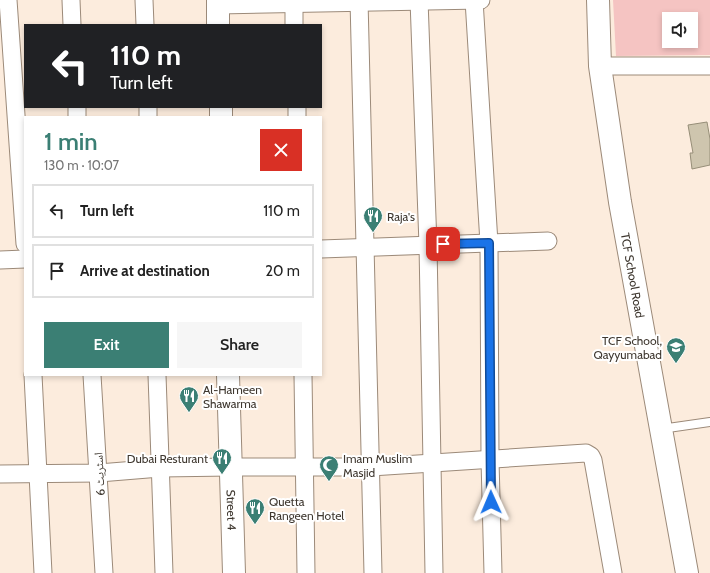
<!DOCTYPE html>
<html lang="en">
<head>
<meta charset="utf-8">
<style>
	body { margin:0; font-family:Cabin,"Noto Naskh Arabic",sans-serif; background:#f6f6f6; color:#222; height:100vh; display:flex; flex-direction:column; font-size:15px; white-space:nowrap }
	* { box-sizing:border-box; margin:0 }
	p { font-size:13px; color:#767676 }
	.icon { flex:none; width:22px; height:22px; fill:none; stroke:currentColor; stroke-width:2; stroke-linecap:round; stroke-linejoin:round }
	.map { position:relative; flex:1; overflow:hidden }
	.panel { position:absolute; left:24px; top:116px; width:298px; height:260px; display:flex; flex-direction:column; background:#fff; border-radius:0px; box-shadow:0 2px 6px #0003 }
	.panel>* { flex:none }
	.top-card { position:absolute; left:24px; top:24px; width:298px; height:84px; border-radius:0px; box-shadow:0 2px 6px #0003; background:#202124; color:#fff; overflow:hidden }
	.tools { position:absolute; left:662px; top:12px; display:grid; gap:8px }
	.tools a { display:grid; place-items:center; width:36px; height:36px; border-radius:0px; background:#fff; box-shadow:0 2px 6px #0003; font-size:20px }
	.pin { position:absolute; display:grid; place-items:center; width:34px; height:34px; color:#fff; margin:-17px; border-radius:8px; box-shadow:0 2px 6px #0006 }
	.me { position:absolute; width:44px; margin:-22px; rotate:359deg; stroke-linejoin:round; filter:drop-shadow(0 0 3px #0008) }
	.turn { display:flex; align-items:center; gap:14px; height:84px; padding:0 20px; font-size:18px }
	.turn .icon { width:52px; height:52px; stroke-width:2.5 }
	.turn b { display:block; font-size:28px; line-height:34px }
	.round { display:grid; place-items:center; flex:none; width:42px; height:42px; border-radius:0px; background:#f6f6f6 }
	.head { display:flex; align-items:center; justify-content:space-between; height:68px; padding:0 20px }
	h1 { font-size:24px; font-weight:600; line-height:30px; color:#3b7f74 }
	.cta { display:flex; gap:8px; margin-top:auto; padding:8px 20px }
	.cta a { flex:1; height:46px; border-radius:0px; background:#3b7f74; color:#fff; font-size:16px; font-weight:600; line-height:46px; text-align:center }
	.cta a+a { background:#f6f6f6; color:#222 }
	ul { padding:0; list-style:none }
	li { display:flex; align-items:center; gap:12px; height:54px; margin:0 8px 6px; padding:0 12px; border:2px solid #e0e0e0; border-radius:0px }
	li div { flex:1 }
	li b { display:block; font-size:15px }
	li em { font-style:normal }
	.map>svg:first-child { display:block }
	.green { fill:#f5c4c2; fill-rule:evenodd }
	.building { fill:#cec5ae; stroke:#968e78 }
	.lines { fill:none; stroke-linecap:round; stroke-linejoin:round }
	.lane-casing { stroke:#9c8a79; stroke-width:10 }
	.street-casing { stroke:#9c8a79; stroke-width:19 }
	.secondary-casing { stroke:#9c8a79; stroke-width:24 }
	.lane { stroke:#fff; stroke-width:8 }
	.street { stroke:#fff; stroke-width:17 }
	.secondary { stroke:#fff; stroke-width:22 }
	.route-casing { stroke:#114b97; stroke-width:10 }
	.route { stroke:#1a73e8; stroke-width:7 }
	.labels { text-anchor:middle; dominant-baseline:central; stroke-width:4; stroke-linejoin:round; paint-order:stroke }
	.poi-label { font-size:12px; fill:#3f3830; stroke:#fff; text-anchor:start }
	.street-label { font-size:12px; fill:#3f3830; stroke:#fff }
</style>
</head>
<body>
<div class="map">
<svg width="710" height="573" viewBox="0 0 710 573">
	<rect width="100%" height="100%" fill="#fcecdd"/>
	<path class="green" d="M613,0H710V55L616,56ZM669,19H691V41H669Z"/>
	<path class="building" d="M707,122L710,139V165L692,169L690,153H693L688,125Z"/>
	<g class="lines">
		<g class="lane-casing">
			<path id="lane" d="M661,429L710,422"/>
		</g>
		<g class="street-casing">
			<g id="street">
				<path d="M8,0L25,244"/>
				<path d="M71,0L72,25"/>
				<path d="M144,0L145,25"/>
				<path d="M294,0V25"/>
				<path d="M359,0L373,573"/>
				<path d="M419,0L428,245L434,573"/>
				<path d="M474,0L489,243L490,460L493,573"/>
				<path d="M218,5L481,0"/>
				<path d="M600,66H710"/>
				<path d="M77,107V117"/>
				<path d="M148,107V117"/>
				<path d="M297,107V117"/>
				<path d="M321,249L548,241"/>
				<path d="M0,260L25,259"/>
				<path d="M33,375L43,573"/>
				<path d="M92,375L104,573"/>
				<path d="M157,375L164,573"/>
				<path d="M303,375L306,573"/>
				<path d="M0,474L99,473L160,468L231,467H371L586,453L591,456L593,460L613,573"/>
			</g>
		</g>
		<g class="secondary-casing">
			<g id="secondary">
				<path d="M218,0V25"/>
				<path id="s1" d="M598,0L600,66L620,202L687,573"/>
				<path d="M221,107V117"/>
				<path id="s2" d="M228,375L234,573"/>
			</g>
		</g>
		<use href="#lane" class="lane"/>
		<use href="#street" class="street"/>
		<use href="#secondary" class="secondary"/>
	</g>
	<g class="lines">
		<g class="route-casing">
			<path id="route" d="M443,244L489,243L491,502"/>
		</g>
		<use href="#route" class="route"/>
	</g>
	<defs>
		<g id="restaurant-pin" transform="scale(1)"><path d="M0 17L-7.5 6A9.5 9.5 0 1 1 7.5 6Z" fill="#3b7f74" stroke="#fff"/><path d="M-5-6h1v4h1v-4h1v4h1v-4h1v5L-1.5 .5V6h-2V.5L-5-1ZM5-6V6H3V1.5H1.5Q1.5-4 5-6Z" fill="#fff"/></g>
		<g id="school-pin" transform="scale(1)"><path d="M0 17L-7.5 6A9.5 9.5 0 1 1 7.5 6Z" fill="#3b7f74" stroke="#fff"/><path d="M0-5L7-2L0 1L-7-2ZM-4 1L0 2.5L4 1V4Q0 6-4 4Z" fill="#fff"/></g>
		<g id="mosque-pin" transform="scale(1)"><path d="M0 17L-7.5 6A9.5 9.5 0 1 1 7.5 6Z" fill="#3b7f74" stroke="#fff"/><path d="M3.5-4.9A6 6 0 1 0 3.5 4.9A5 5 0 1 1 3.5-4.9Z" fill="#fff"/></g>
	</defs>
	<g fill-rule="evenodd">
		<use href="#restaurant-pin" x="373" y="216"/>
		<use href="#school-pin" x="676" y="347"/>
		<use href="#restaurant-pin" x="189" y="396"/>
		<use href="#restaurant-pin" x="222" y="458"/>
		<use href="#mosque-pin" x="329" y="465"/>
		<use href="#restaurant-pin" x="255" y="508"/>
	</g>
	<g class="labels">
		<g class="poi-label">
			<text x="387" y="216">Raja's</text>
			<text x="662" y="340" text-anchor="end">TCF School,<tspan x="662" dy="14">Qayyumabad</tspan></text>
			<text x="203" y="389">Al-Hameen<tspan x="203" dy="14">Shawarma</tspan></text>
			<text x="208" y="458" text-anchor="end">Dubai Resturant</text>
			<text x="343" y="458">Imam Muslim<tspan x="343" dy="14">Masjid</tspan></text>
			<text x="269" y="501">Quetta<tspan x="269" dy="14">Rangeen Hotel</tspan></text>
		</g>
		<g class="street-label">
			<text stroke="none"><textPath href="#s1" startOffset="278">TCF School Road</textPath></text>
			<text transform="translate(99 474) rotate(-93)">اسٹریٹ 6</text>
			<text stroke="none"><textPath href="#s2" startOffset="135">Street 4</textPath></text>
		</g>
	</g>
</svg>
<div class="tools">
<a><svg class="icon" aria-label="sound" viewBox="0 0 24 24"><path d="M4 9h4l5-4v14l-5-4H4zM17 9q2 3 0 6"/></svg></a>
</div>
<div class="pin" style="left:443px;top:244px;background:#d93025"><svg class="icon" aria-label="arrive" viewBox="0 0 24 24"><path d="M6 21V4h12l-3 4 3 4H6"/></svg></div>
<svg class="me" style="left:491px;top:502px" viewBox="-20 -20 40 40"><path d="M0-17L14 15 0 8-14 15z" fill="#1a73e8" stroke="#fff" stroke-width="4"/></svg>
<div class="top-card">
<div class="turn"><svg class="icon" aria-label="left" viewBox="0 0 24 24"><path d="M17 20v-9H6M10 6l-5 5 5 5"/></svg><div><b>110 m</b>Turn left</div></div>
</div>
<section class="panel">
<div class="head"><div><h1>1 min</h1><p>130 m · 10:07</p></div><a class="round" style="background:#d93025;color:#fff"><svg class="icon" aria-label="close" viewBox="0 0 24 24"><path d="M6 6l12 12M18 6L6 18"/></svg></a></div>
<ul>
<li><svg class="icon" aria-label="left" viewBox="0 0 24 24"><path d="M17 20v-9H6M10 6l-5 5 5 5"/></svg><div><b>Turn left</b></div><em>110 m</em></li>
<li><svg class="icon" aria-label="arrive" viewBox="0 0 24 24"><path d="M6 21V4h12l-3 4 3 4H6"/></svg><div><b>Arrive at destination</b></div><em>20 m</em></li>
</ul>
<div class="cta"><a>Exit</a><a>Share</a></div>
</section>
</div>
</body>
</html>
